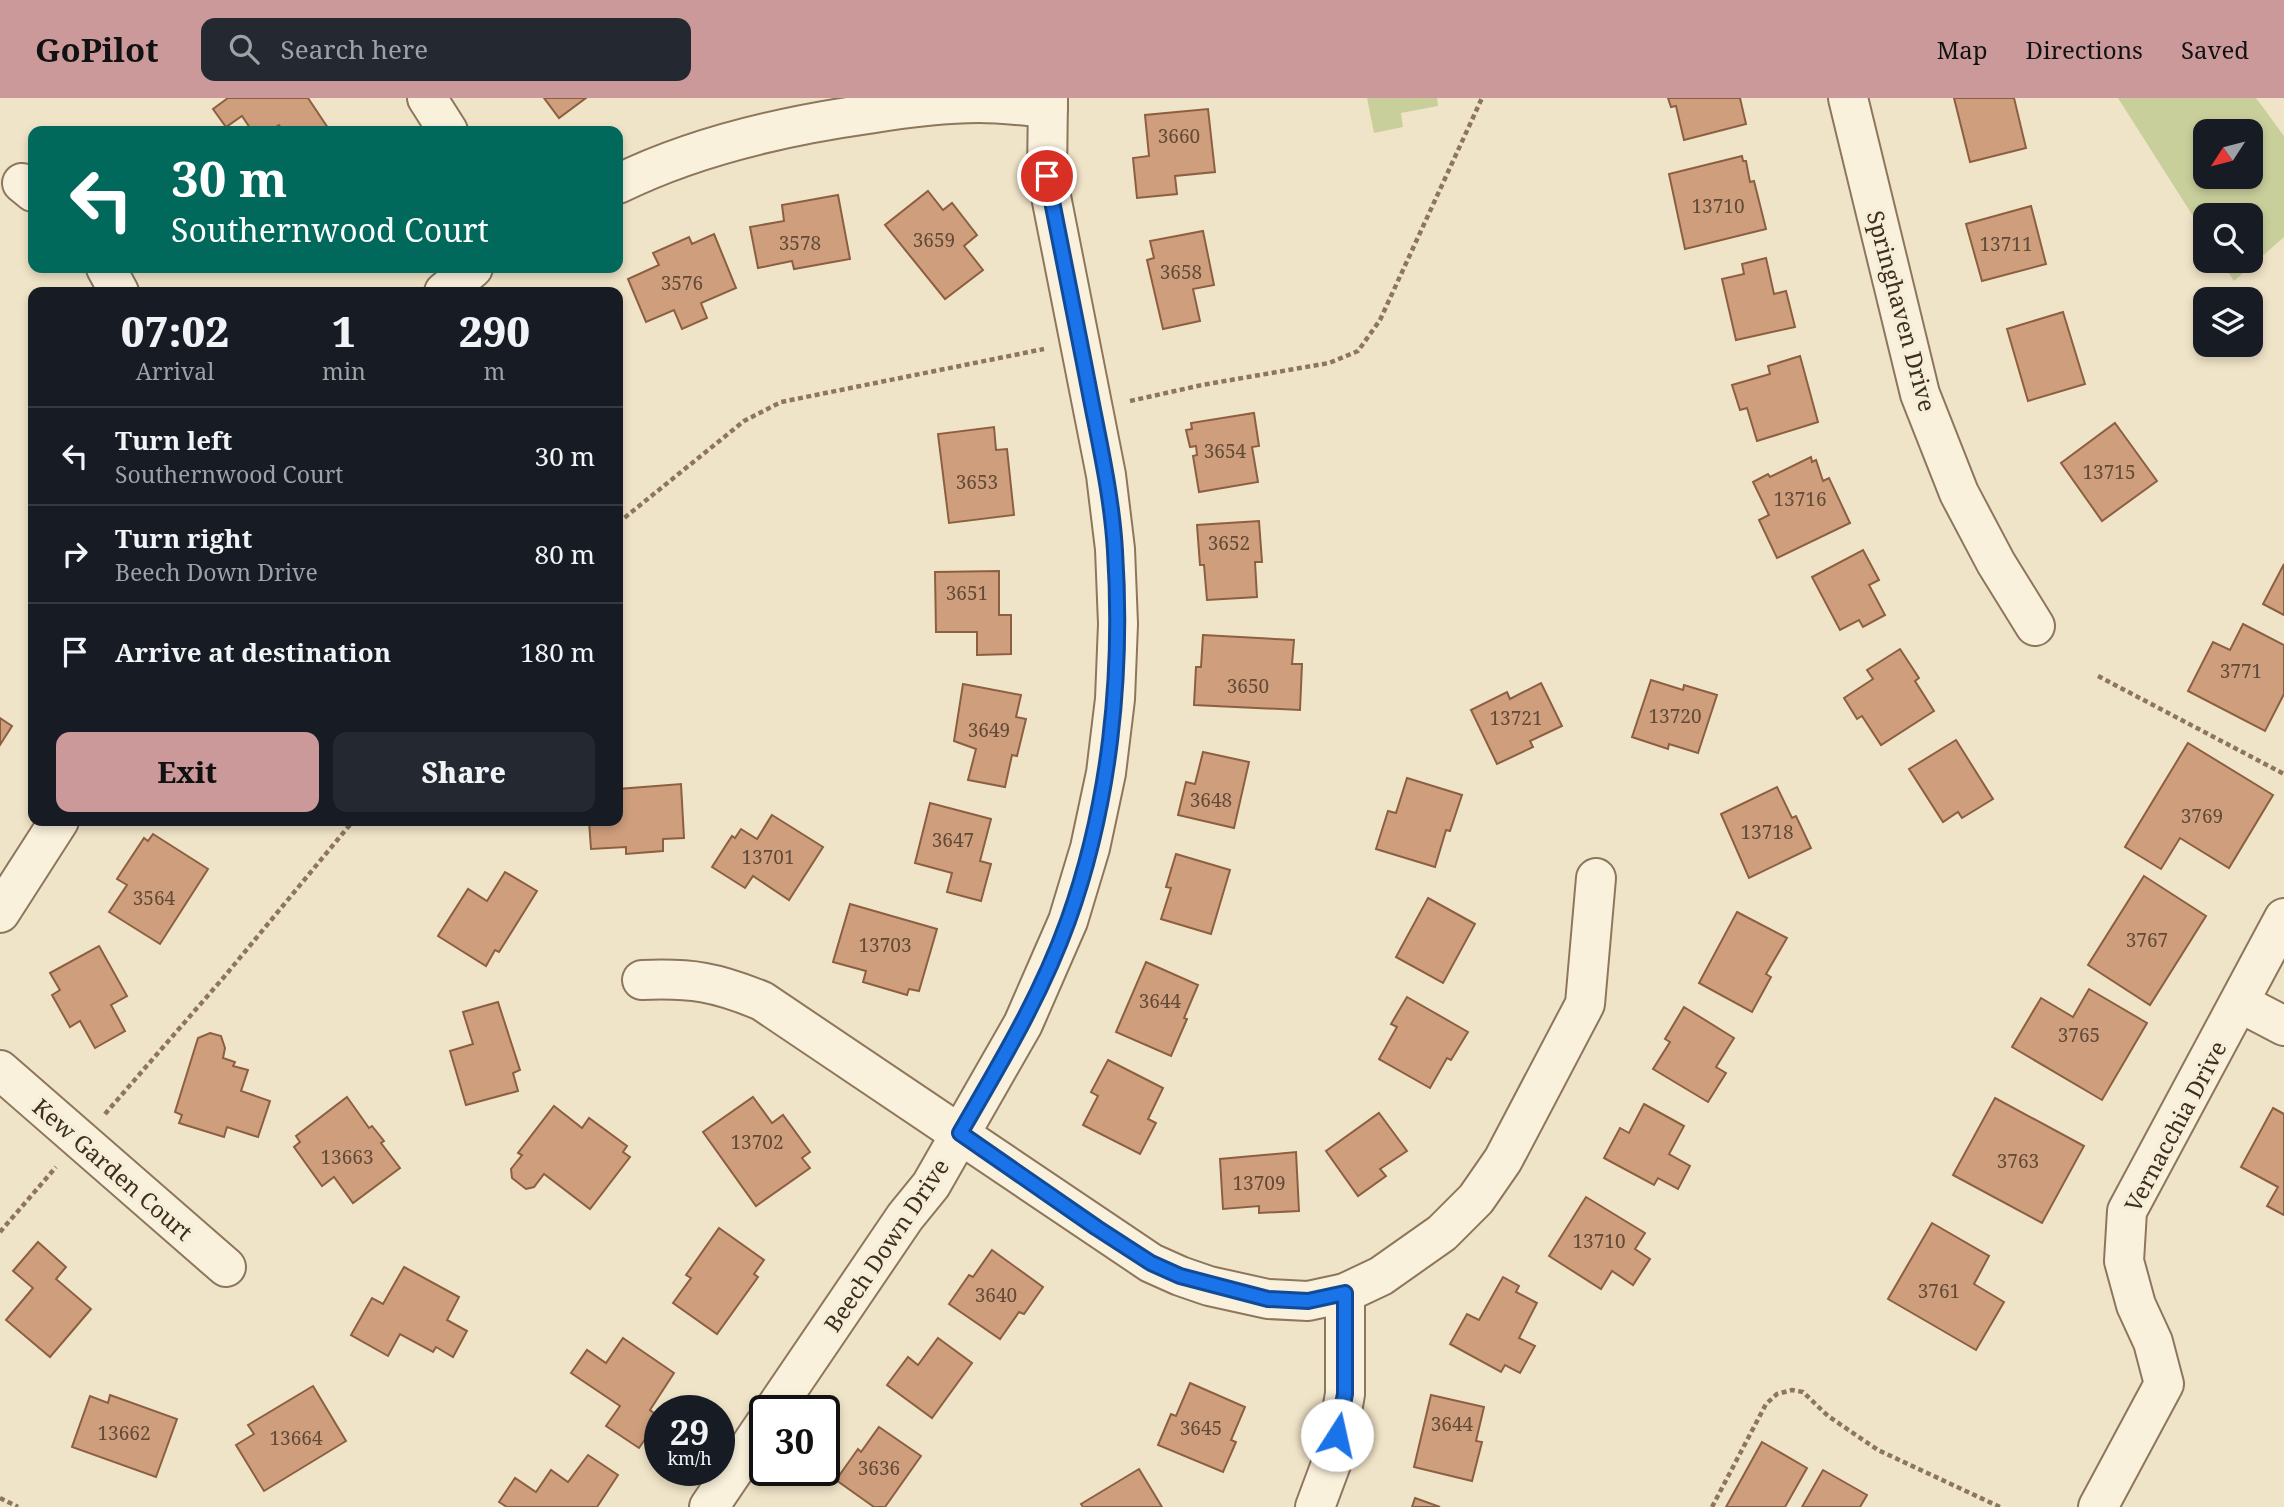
<!DOCTYPE html>
<html lang="en">
<head>
<meta charset="utf-8">
<style>
	body { margin:0; font-family:"Noto Serif",serif; background:#242831; color:#f1f3f6; height:100vh; display:flex; flex-direction:column; font-size:26px; white-space:nowrap }
	* { box-sizing:border-box; margin:0 }
	p { font-size:23px; color:#9ea1a6 }
	.icon { flex:none; width:38px; height:38px; fill:none; stroke:currentColor; stroke-width:2; stroke-linecap:round; stroke-linejoin:round }
	.map { position:relative; flex:1; overflow:hidden }
	.drawer { position:absolute; left:28px; top:189px; width:595px; height:539px; display:flex; flex-direction:column; background:#171b24; border-radius:14px; box-shadow:0 4px 10px #0003 }
	.drawer>* { flex:none }
	.guide { position:absolute; left:28px; top:28px; width:595px; height:147px; border-radius:14px; box-shadow:0 4px 10px #0003; background:#00695c; color:#fff; overflow:hidden }
	.needle { width:46px; rotate:234deg }
	.tools { position:absolute; left:2193px; top:21px; display:grid; gap:14px }
	.tools a { display:grid; place-items:center; width:70px; height:70px; border-radius:14px; background:#171b24; box-shadow:0 4px 10px #0003; font-size:35px }
	.speed { position:absolute; left:644px; top:1297px; display:flex; gap:14px; font-size:35px; font-weight:700; text-align:center }
	.speed>* { display:grid; place-content:center; width:91px; height:91px; border-radius:50%; background:#171b24; box-shadow:0 4px 10px #0003; line-height:1 }
	.speed small { font-size:18px; font-weight:400 }
	.speed .limit { border:4px solid #111; border-radius:10px; background:#fff; color:#111 }
	.pin { position:absolute; display:grid; place-items:center; width:60px; height:60px; color:#fff; margin:-30px; border:4px solid #fff; border-radius:50%; box-shadow:0 2px 7px #0007 }
	.me { position:absolute; width:77px; margin:-38px; rotate:10deg; stroke-linejoin:round; filter:drop-shadow(0 0 5px #0008) }
	.turn { display:flex; align-items:center; gap:24px; height:147px; padding:0 28px; font-size:32px }
	.turn .icon { width:91px; height:91px; stroke-width:2.5 }
	.turn b { display:block; font-size:49px; line-height:60px }
	.eta { display:flex; justify-content:space-evenly; align-items:center; height:119px; text-align:center }
	.eta b { font-size:42px; font-weight:800; line-height:49px }
	.button { display:flex; gap:14px; margin-top:auto; padding:14px 28px }
	.button a { flex:1; height:80px; border-radius:14px; background:#cc999b; color:#111; font-size:28px; font-weight:800; line-height:80px; text-align:center }
	.button a+a { background:#242831; color:#f1f3f6 }
	ul { padding:0; list-style:none }
	li { display:flex; align-items:center; gap:21px; height:98px; padding:0 28px; border-top:2px solid #363941 }
	li div { flex:1 }
	li b { display:block; font-size:26px }
	li em { font-style:normal }
	header { display:flex; align-items:center; gap:42px; box-sizing:border-box; height:98px; padding:0 35px; background:#cc999b; color:#111 }
	header strong { font-size:33px }
	nav { display:flex; gap:38px; margin-inline-start:auto; font-size:24px }
	.search { width:490px; height:63px; background:#242831; display:flex; align-items:center; gap:18px; box-sizing:border-box; padding:0 24px; border-radius:14px; color:#9ea1a6; font-size:26px }
	.map>svg:first-child { display:block }
	.green { fill:#c9cf9b; fill-rule:evenodd }
	.building { fill:#cf9f7d; stroke:#8d5f41; stroke-width:2 }
	.lines { fill:none; stroke-linecap:round; stroke-linejoin:round }
	.minor-casing { stroke:#8d765c; stroke-width:42 }
	.path { stroke:#8d765c; stroke-width:4.5; stroke-dasharray:5 3.5; stroke-linecap:butt }
	.minor { stroke:#faf1dc; stroke-width:38 }
	.route-casing { stroke:#114b97; stroke-width:18 }
	.route { stroke:#1a73e8; stroke-width:12 }
	.labels { text-anchor:middle; dominant-baseline:central; stroke-width:7; stroke-linejoin:round; paint-order:stroke }
	.number-label { font-size:19px; fill:#624a37 }
	.street-label { font-size:23px; fill:#3d2e20; stroke:#f7eed8 }
</style>
</head>
<body>
<header>
<strong>GoPilot</strong>
<div class="search"><svg class="icon" aria-label="search" viewBox="0 0 24 24"><circle cx="10" cy="10" r="6"/><path d="M15 15l6 6"/></svg>Search here</div>
<nav><a>Map</a><a>Directions</a><a>Saved</a></nav>
</header>
<div class="map">
<svg width="2284" height="1409" viewBox="0 0 2284 1409">
	<rect width="100%" height="100%" fill="#f0e4c8"/>
	<g class="green">
		<path d="M1367,0H1437L1438,8L1401,15L1403,29L1374,35Z"/>
		<path d="M2118,0H2256L2284,38V139L2234,183L2221,163H2250V117H2205V137ZM2205,33H2250V79H2205Z"/>
	</g>
	<g class="building">
		<path d="M228,0H308L328,30L323,33H283L279,27L269,33H252L242,18L226,29L213,11Z"/>
		<path d="M544,0H586L559,20Z"/>
		<path d="M1668,0H1740L1746,26L1684,42L1676,8L1671,9Z"/>
		<path d="M1954,0H2014L2026,50L1970,64Z"/>
		<path d="M1208,11L1215,74L1175,78L1177,96L1137,100L1133,60L1149,58L1145,17Z"/>
		<path d="M1742,58L1743,63H1746L1750,84L1754,83L1766,131L1685,151L1669,76Z"/>
		<path d="M928,93L943,112L952,105L977,137L964,148L983,172L945,201L885,127Z"/>
		<path d="M838,97L850,161L794,171L792,163L758,170L750,129L784,123L782,107Z"/>
		<path d="M2031,108L2046,166L1982,183L1966,126Z"/>
		<path d="M1203,133L1214,187L1193,191L1200,223L1163,231L1147,162L1154,160L1150,143Z"/>
		<path d="M714,136L736,190L701,205L707,220L682,231L674,212L646,224L628,181L659,167L653,155L689,139L692,146Z"/>
		<path d="M1766,160L1774,196L1786,193L1795,229L1736,242L1722,181L1744,176L1742,166Z"/>
		<path d="M2063,214L2085,286L2028,303L2007,231Z"/>
		<path d="M1800,258L1818,324L1757,343L1747,310L1740,312L1732,287L1770,276L1768,268Z"/>
		<path d="M1254,315L1259,348L1252,349L1258,384L1199,394L1193,358L1197,357L1196,348L1190,349L1186,332L1192,331L1191,325Z"/>
		<path d="M2115,325L2157,383L2102,423L2061,365Z"/>
		<path d="M994,329L996,352L1007,351L1014,417L949,425L938,336Z"/>
		<path d="M1811,359L1812,364L1816,362L1823,383L1829,380L1850,425L1777,460L1759,422L1769,417L1753,384L1768,376L1770,379Z"/>
		<path d="M1259,423L1262,464H1255L1257,499L1207,502L1204,467H1200L1197,427Z"/>
		<path d="M1863,452L1879,482L1869,487L1885,517L1863,529L1859,522L1840,532L1812,479Z"/>
		<path d="M2284,466V517L2263,506Z"/>
		<path d="M999,473V517H1011V556L977,557V534H936L935,474Z"/>
		<path d="M2243,526L2284,547V596L2265,633L2188,593L2213,544L2230,552Z"/>
		<path d="M1203,537L1294,542L1292,566H1302L1300,612L1194,607L1196,569H1201Z"/>
		<path d="M1900,551L1919,580L1915,583L1934,613L1881,647L1862,618L1857,621L1844,600L1873,581L1867,572Z"/>
		<path d="M1651,582L1683,592L1684,587L1717,597L1698,655L1669,646L1668,651L1632,639Z"/>
		<path d="M1541,585L1562,628L1530,643L1533,649L1497,666L1471,612L1507,594L1510,601Z"/>
		<path d="M963,586L1021,597L1016,619L1026,621L1017,658L1012,657L1005,689L968,682L976,651L954,643Z"/>
		<path d="M0,620L12,628L0,647Z"/>
		<path d="M1956,642L1993,701L1962,720L1958,714L1943,724L1909,671Z"/>
		<path d="M2188,645L2273,697L2229,770L2180,740L2161,771L2125,749Z"/>
		<path d="M1203,654L1249,664L1234,730L1178,717L1186,684L1195,686Z"/>
		<path d="M1407,680L1462,697L1450,733L1446,732L1435,769L1376,751L1388,713L1396,715Z"/>
		<path d="M681,686L684,740L663,741V753L626,756V749L591,751L589,723H618V691Z"/>
		<path d="M1777,689L1792,720L1796,718L1811,750L1749,780L1721,716Z"/>
		<path d="M930,705L991,721L980,763L991,766L981,803L947,794L952,775L915,765Z"/>
		<path d="M772,717L823,749L789,802L753,778L745,790L712,769L732,738L735,740L741,731L757,741Z"/>
		<path d="M153,736L208,771L160,846L109,814L127,787L117,781L144,740L148,743Z"/>
		<path d="M1176,756L1230,772L1211,836L1161,821L1171,790L1166,789Z"/>
		<path d="M505,774L537,793L499,854L495,852L486,868L438,838L468,791L487,803Z"/>
		<path d="M2144,778L2206,818L2150,907L2088,867Z"/>
		<path d="M1428,800L1475,826L1443,885L1396,859Z"/>
		<path d="M850,806L937,831L919,893L909,891L907,897L863,884L866,873L833,864Z"/>
		<path d="M1737,814L1787,840L1766,876L1771,879L1752,914L1699,885Z"/>
		<path d="M99,848L127,898L111,907L125,933L95,950L80,923L70,929L52,897L60,892L50,875Z"/>
		<path d="M1146,864L1198,887L1184,920L1187,921L1171,958L1116,934Z"/>
		<path d="M2089,891L2147,925L2102,1002L2012,949L2041,900L2073,919Z"/>
		<path d="M1407,899L1468,934L1451,962L1447,960L1430,990L1379,961L1397,929L1391,926Z"/>
		<path d="M498,904L520,972L513,975L518,993L466,1007L450,953L473,946L463,914Z"/>
		<path d="M1684,909L1734,940L1716,969L1726,975L1708,1004L1653,971L1670,944L1665,941Z"/>
		<path d="M210,935L221,938L225,950L223,960L235,964L233,968L248,972L241,993L270,1003L258,1039L227,1029L224,1039L179,1025L182,1017L175,1014L198,940Z"/>
		<path d="M1108,962L1163,990L1148,1021L1156,1025L1140,1056L1083,1027L1098,998L1091,994Z"/>
		<path d="M347,999L369,1030L372,1028L384,1043L381,1045L400,1070L353,1105L334,1079L322,1088L294,1049L300,1044L296,1038Z"/>
		<path d="M753,999L772,1025L783,1017L810,1054L802,1060L810,1070L756,1108L703,1034Z"/>
		<path d="M1995,1000L2084,1048L2042,1125L1953,1077Z"/>
		<path d="M1644,1006L1684,1028L1669,1056L1690,1068L1678,1091L1658,1080L1654,1087L1604,1060L1620,1030L1629,1035Z"/>
		<path d="M554,1008L582,1030L589,1020L627,1048L623,1054L630,1059L590,1111L544,1076L534,1089L526,1091L512,1080L511,1071L522,1057L518,1055Z"/>
		<path d="M2273,1010L2284,1016V1117L2267,1108L2278,1089L2241,1069Z"/>
		<path d="M1379,1015L1407,1053L1380,1071L1386,1078L1358,1098L1326,1053Z"/>
		<path d="M1296,1054L1299,1113L1259,1115V1108L1223,1111L1220,1061Z"/>
		<path d="M1586,1099L1645,1135L1635,1151L1650,1161L1633,1187L1612,1173L1601,1191L1549,1158Z"/>
		<path d="M1932,1125L1989,1158L1974,1186L2004,1204L1976,1252L1888,1201Z"/>
		<path d="M719,1130L764,1162L754,1176L758,1179L717,1236L673,1205L691,1180L686,1177Z"/>
		<path d="M38,1144L66,1169L56,1181L91,1211L50,1259L6,1222L33,1190L13,1173Z"/>
		<path d="M992,1152L1043,1189L1024,1216L1019,1214L1000,1241L949,1206L969,1177L973,1179Z"/>
		<path d="M404,1169L459,1199L447,1222L467,1233L453,1259L436,1249L433,1254L400,1236L388,1258L351,1237L372,1200L383,1206Z"/>
		<path d="M1503,1179L1519,1188L1516,1194L1537,1205L1519,1240L1535,1248L1520,1275L1505,1267L1501,1274L1450,1246L1467,1216L1479,1222Z"/>
		<path d="M623,1240L674,1275L650,1312L660,1320L639,1350L606,1328L620,1308L571,1275L587,1252L606,1265Z"/>
		<path d="M938,1240L972,1265L932,1320L887,1287L908,1259L918,1267Z"/>
		<path d="M1190,1285L1245,1309L1231,1342L1236,1344L1223,1374L1158,1347L1171,1316L1176,1318Z"/>
		<path d="M313,1288L346,1343L264,1393L236,1347L254,1336L248,1327Z"/>
		<path d="M110,1297L177,1321L156,1379L72,1349L90,1298L108,1305Z"/>
		<path d="M1431,1297L1484,1309L1476,1343L1482,1344L1472,1383L1414,1369Z"/>
		<path d="M879,1329L921,1358L885,1409H874L836,1382L858,1351L861,1354Z"/>
		<path d="M1762,1344L1807,1370L1785,1409H1726Z"/>
		<path d="M588,1357L618,1377L597,1409H507L499,1404L515,1380L536,1394L551,1372L568,1384Z"/>
		<path d="M1139,1371L1162,1409H1083L1081,1406Z"/>
		<path d="M1823,1372L1867,1397L1860,1409H1802Z"/>
		<path d="M1415,1400L1440,1409H1412Z"/>
	</g>
	<g class="lines">
		<g class="minor-casing">
			<g id="minor">
				<path d="M427,0L448,33"/>
				<path d="M1848,0L1920,296L1959,395L1996,465L2035,528"/>
				<path d="M22,85L33,94"/>
				<path d="M618,86C695,48 783,28 868,16C904,10 942,5 979,5C1002,5 1025,8 1048,10"/>
				<path d="M106,170L119,194"/>
				<path d="M444,194L473,170"/>
				<path d="M0,815L59,723"/>
				<path d="M642,882C692,880 716,884 762,903L1151,1165L1180,1178L1209,1188L1268,1201L1308,1203L1345,1195L1381,1178L1442,1135L1476,1101L1503,1062L1585,906L1596,780"/>
				<path d="M2240,905L2284,928"/>
				<path d="M0,972L226,1169"/>
				<path d="M774,1312L905,1119L931,1087L1023,926L1068,823L1090,750L1106,675L1115,601L1118,526L1115,451L1106,377L1047,78L1048,0"/>
				<path d="M709,1409L765,1326"/>
				<path d="M1315,1409L1334,1358L1345,1296V1195"/>
				<path d="M2098,1409L2164,1286L2153,1244L2136,1207L2124,1163L2127,1113L2284,820"/>
			</g>
		</g>
		<g class="path">
			<path d="M1130,303L1202,287L1329,265L1358,253L1380,222L1482,0"/>
			<path d="M618,425L744,323L781,304L1044,251"/>
			<path d="M2098,578L2284,676"/>
			<path d="M105,1016L224,879L353,723"/>
			<path d="M0,1134L56,1069"/>
			<path d="M0,1400L18,1409"/>
			<path d="M1712,1409L1766,1306L1777,1296L1792,1292L1803,1294L1828,1318L1878,1352L2000,1409"/>
		</g>
		<use href="#minor" class="minor"/>
	</g>
	<g class="lines">
		<g class="route-casing">
			<path id="route" d="M1047,78C1061,150 1076,223 1090,296C1100,348 1112,400 1115,453C1123,577 1110,706 1068,823C1041,898 1000,966 960,1035L1097,1130L1151,1165L1180,1178L1268,1201L1308,1203L1345,1195V1296L1337,1337"/>
		</g>
		<use href="#route" class="route"/>
	</g>
	<g class="labels">
		<g class="number-label">
			<text x="1179" y="38">3660</text>
			<text x="1718" y="108">13710</text>
			<text x="934" y="142">3659</text>
			<text x="800" y="145">3578</text>
			<text x="2006" y="146">13711</text>
			<text x="1181" y="174">3658</text>
			<text x="682" y="185">3576</text>
			<text x="1225" y="353">3654</text>
			<text x="2109" y="374">13715</text>
			<text x="977" y="384">3653</text>
			<text x="1800" y="401">13716</text>
			<text x="1229" y="445">3652</text>
			<text x="967" y="495">3651</text>
			<text x="2241" y="573">3771</text>
			<text x="1248" y="588">3650</text>
			<text x="1675" y="618">13720</text>
			<text x="1516" y="620">13721</text>
			<text x="989" y="632">3649</text>
			<text x="1211" y="702">3648</text>
			<text x="2202" y="718">3769</text>
			<text x="1767" y="734">13718</text>
			<text x="953" y="742">3647</text>
			<text x="768" y="759">13701</text>
			<text x="154" y="800">3564</text>
			<text x="2147" y="842">3767</text>
			<text x="885" y="847">13703</text>
			<text x="1160" y="903">3644</text>
			<text x="2079" y="937">3765</text>
			<text x="757" y="1044">13702</text>
			<text x="347" y="1059">13663</text>
			<text x="2018" y="1063">3763</text>
			<text x="1259" y="1085">13709</text>
			<text x="1599" y="1143">13710</text>
			<text x="1939" y="1193">3761</text>
			<text x="996" y="1197">3640</text>
			<text x="1452" y="1326">3644</text>
			<text x="1201" y="1330">3645</text>
			<text x="124" y="1335">13662</text>
			<text x="296" y="1340">13664</text>
			<text x="879" y="1370">3636</text>
		</g>
		<g class="street-label">
			<text transform="translate(1902 213) rotate(75)">Springhaven Drive</text>
			<text transform="translate(2175 1028) rotate(-62)">Vernacchia Drive</text>
			<text transform="translate(113 1071) rotate(41)">Kew Garden Court</text>
			<text transform="translate(886 1147) rotate(-56)">Beech Down Drive</text>
		</g>
	</g>
</svg>
<div class="tools">
<a><svg class="needle" viewBox="-14 -14 28 28"><path d="M0-13l5 13h-10z" fill="#e53935"/><path d="M0 13l5-13h-10z" fill="#9ea1a6"/></svg></a>
<a><svg class="icon" aria-label="search" viewBox="0 0 24 24"><circle cx="10" cy="10" r="6"/><path d="M15 15l6 6"/></svg></a>
<a><svg class="icon" aria-label="layers" viewBox="0 0 24 24"><path d="M12 4l9 5-9 5-9-5zM3 14l9 5 9-5"/></svg></a>
</div>
<div class="speed"><div>29<small>km/h</small></div><div class="limit">30</div></div>
<div class="pin" style="left:1047px;top:78px;background:#d93025"><svg class="icon" aria-label="arrive" viewBox="0 0 24 24"><path d="M6 21V4h12l-3 4 3 4H6"/></svg></div>
<svg class="me" style="left:1337px;top:1337px" viewBox="-20 -20 40 40"><circle r="19" fill="#fff"/><path d="M0-13L10 11 0 6-10 11z" fill="#1a73e8"/></svg>
<div class="guide">
<div class="turn"><svg class="icon" aria-label="left" viewBox="0 0 24 24"><path d="M17 20v-9H6M10 6l-5 5 5 5"/></svg><div><b>30 m</b>Southernwood Court</div></div>
</div>
<section class="drawer">
<div class="eta">
<div><b>07:02</b><p>Arrival</p></div>
<div><b>1</b><p>min</p></div>
<div><b>290</b><p>m</p></div>
</div>
<ul>
<li><svg class="icon" aria-label="left" viewBox="0 0 24 24"><path d="M17 20v-9H6M10 6l-5 5 5 5"/></svg><div><b>Turn left</b><p>Southernwood Court</p></div><em>30 m</em></li>
<li><svg class="icon" aria-label="right" viewBox="0 0 24 24"><path d="M7 20v-9h11M14 6l5 5-5 5"/></svg><div><b>Turn right</b><p>Beech Down Drive</p></div><em>80 m</em></li>
<li><svg class="icon" aria-label="arrive" viewBox="0 0 24 24"><path d="M6 21V4h12l-3 4 3 4H6"/></svg><div><b>Arrive at destination</b></div><em>180 m</em></li>
</ul>
<div class="button"><a>Exit</a><a>Share</a></div>
</section>
</div>
</body>
</html>
